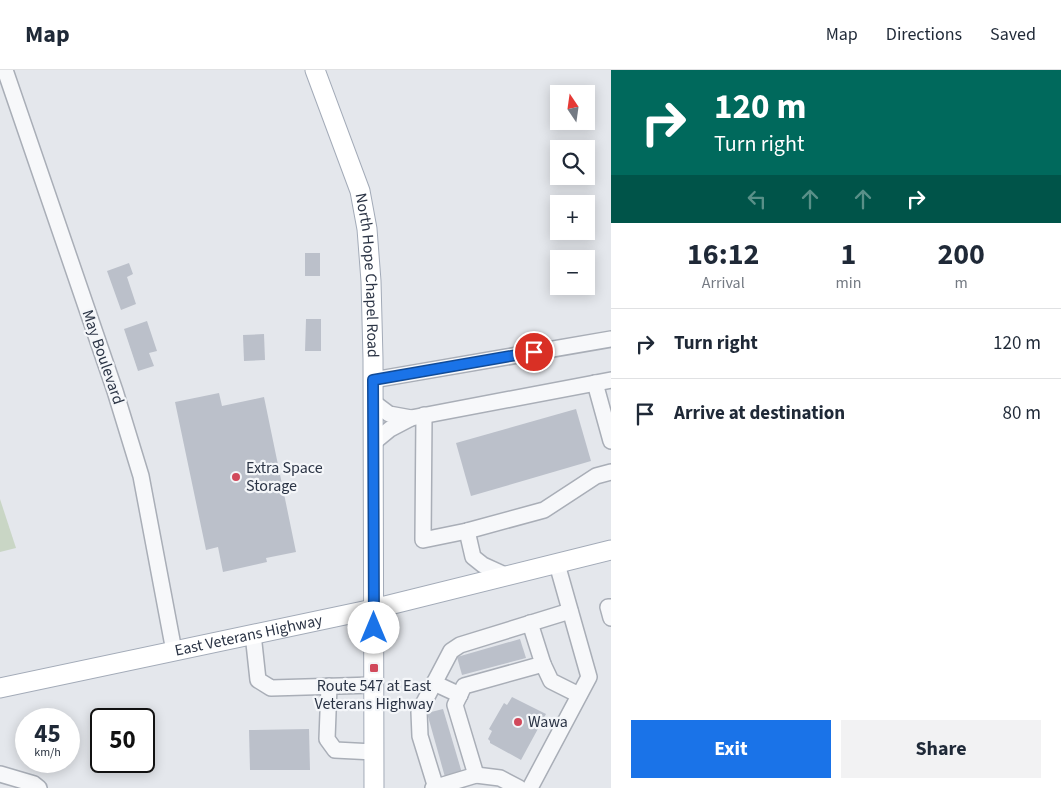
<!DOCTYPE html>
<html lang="en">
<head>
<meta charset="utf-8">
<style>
	body { margin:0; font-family:"Source Sans 3",sans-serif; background:#f2f2f3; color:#1f2937; height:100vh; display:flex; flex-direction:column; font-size:19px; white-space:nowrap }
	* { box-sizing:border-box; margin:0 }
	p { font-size:16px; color:#747a83 }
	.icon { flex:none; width:28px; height:28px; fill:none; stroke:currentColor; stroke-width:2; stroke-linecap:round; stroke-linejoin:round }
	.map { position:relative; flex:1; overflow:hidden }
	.sheet { display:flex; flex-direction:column; background:#fff; width:450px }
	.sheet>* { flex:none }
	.hud { background:#00695c; color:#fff; overflow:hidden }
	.needle { width:32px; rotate:347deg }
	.fabs { position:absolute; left:550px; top:15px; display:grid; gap:10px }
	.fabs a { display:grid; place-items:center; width:45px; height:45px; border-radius:0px; background:#fff; box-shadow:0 2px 12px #0003; font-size:25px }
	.speed { position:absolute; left:15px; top:638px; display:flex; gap:10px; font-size:25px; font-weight:700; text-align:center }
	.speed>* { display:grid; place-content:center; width:65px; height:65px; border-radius:50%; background:#fff; box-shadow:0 2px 12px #0003; line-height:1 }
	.speed small { font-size:12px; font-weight:400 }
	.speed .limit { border:2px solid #111; border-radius:8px; background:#fff; color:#111 }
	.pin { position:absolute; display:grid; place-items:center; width:42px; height:42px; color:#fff; margin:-21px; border:2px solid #fff; border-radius:50%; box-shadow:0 1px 5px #0007 }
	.me { position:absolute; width:55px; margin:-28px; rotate:0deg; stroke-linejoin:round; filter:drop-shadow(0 0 4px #0008) }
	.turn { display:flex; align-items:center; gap:18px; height:105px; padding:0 20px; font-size:22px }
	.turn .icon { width:65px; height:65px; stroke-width:2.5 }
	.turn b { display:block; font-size:35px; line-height:42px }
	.lanes { display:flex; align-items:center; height:48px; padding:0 20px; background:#0003; justify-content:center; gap:25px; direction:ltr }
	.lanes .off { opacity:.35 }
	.eta { display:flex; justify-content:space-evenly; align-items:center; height:85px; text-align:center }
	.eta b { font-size:30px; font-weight:700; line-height:35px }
	.button { display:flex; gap:10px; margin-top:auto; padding:10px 20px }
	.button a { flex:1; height:58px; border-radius:0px; background:#1a73e8; color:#fff; font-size:20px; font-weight:700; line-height:58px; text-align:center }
	.button a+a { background:#f2f2f3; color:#1f2937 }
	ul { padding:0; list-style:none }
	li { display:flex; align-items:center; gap:15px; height:70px; padding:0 20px; border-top:1px solid #e0e1e3 }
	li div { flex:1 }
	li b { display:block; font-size:19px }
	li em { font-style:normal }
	header { display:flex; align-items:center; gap:30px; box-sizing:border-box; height:70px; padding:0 25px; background:#fff; border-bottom:1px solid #e0e1e3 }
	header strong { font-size:24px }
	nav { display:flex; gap:28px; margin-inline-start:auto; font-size:18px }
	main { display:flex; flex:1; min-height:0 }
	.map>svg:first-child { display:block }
	.green { fill:#c9d6c5 }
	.building { fill:#bbc0ca }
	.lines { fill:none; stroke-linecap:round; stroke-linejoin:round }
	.minor-casing { stroke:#a9aeb7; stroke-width:18 }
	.major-casing { stroke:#a3abb8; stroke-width:21 }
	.minor { stroke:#f7f8fa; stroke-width:15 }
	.major { stroke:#fff; stroke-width:19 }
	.route-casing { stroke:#114b97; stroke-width:12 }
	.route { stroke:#1a73e8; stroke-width:9 }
	.poi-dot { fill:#d1495b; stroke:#f4f6f9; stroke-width:2 }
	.labels { text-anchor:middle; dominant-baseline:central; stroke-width:4.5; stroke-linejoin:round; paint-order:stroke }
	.street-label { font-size:16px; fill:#2b3445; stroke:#f4f6f9 }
	.poi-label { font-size:16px; fill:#2b3445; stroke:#f4f6f9; text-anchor:start }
</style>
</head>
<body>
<header>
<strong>Map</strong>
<nav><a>Map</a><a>Directions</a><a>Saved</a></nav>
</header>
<main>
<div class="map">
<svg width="611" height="718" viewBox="0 0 611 718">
	<rect width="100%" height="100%" fill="#e4e7ec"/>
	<path class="green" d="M0,429L16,478L0,482Z"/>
	<g class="building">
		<rect x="305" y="183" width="15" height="23"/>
		<path d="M129,193L133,204L127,207L136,234L121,240L107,201Z"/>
		<path d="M306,249H321V281H305Z"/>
		<path d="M147,251L157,281L149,283L154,296L138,301L124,259Z"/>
		<path d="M264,264L265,290L244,291L243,265Z"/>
		<path d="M219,323L222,336L264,327L296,482L266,488L267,492L223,502L218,477L206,480L175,332Z"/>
		<path d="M576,339L591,391L471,426L456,373Z"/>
		<path d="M520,569L526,588L462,605L457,587Z"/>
		<path d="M512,627L546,644L521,690L490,673V671L488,669L492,661L489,659L504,633L507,635Z"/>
		<path d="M443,639L462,703L445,707L427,643Z"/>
		<path d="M309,659L310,700H250L249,660Z"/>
	</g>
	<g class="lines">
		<g class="minor-casing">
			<g id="minor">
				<path d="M5,0L115,321L141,406L174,581"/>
				<path d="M373,310L611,269"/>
				<path d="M595,313L611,371"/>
				<path d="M373,332L389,344L411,348"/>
				<path d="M424,345L423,470L467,461L544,440L596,406L611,402"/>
				<path d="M373,373L390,359L411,348L611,310"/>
				<path d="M467,461L473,487L483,495L507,506"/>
				<path d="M611,537H608L611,548"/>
				<path d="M253,564L258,610L271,618L374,615"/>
				<path d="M543,594L551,611L579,625"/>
				<path d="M434,613L460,625"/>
				<path d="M329,616L327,669L335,680L374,682"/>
				<path d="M0,704L34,714L39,718"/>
				<path d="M476,705L500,708L519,718"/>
				<path d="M433,718L476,705L455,635L464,616L543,594L530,553"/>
				<path d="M436,718L420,666L419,642L451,581L460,575L570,541"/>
				<path d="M530,718L589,607L557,494"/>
			</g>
		</g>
		<g class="major-casing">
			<g id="major">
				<path id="s1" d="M315,0L360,121L367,159L371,211L373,289L374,718"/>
				<path id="s2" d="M0,618L373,539L611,480"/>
			</g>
		</g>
		<use href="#minor" class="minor"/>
		<use href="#major" class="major"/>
	</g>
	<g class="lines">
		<g class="route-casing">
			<path id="route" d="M374,558L373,310L534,282"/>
		</g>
		<use href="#route" class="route"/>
	</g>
	<g class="poi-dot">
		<circle cx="236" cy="407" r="5"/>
		<rect x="369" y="593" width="10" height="10" rx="2.5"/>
		<circle cx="518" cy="652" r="5"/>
	</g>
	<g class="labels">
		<g class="street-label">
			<text stroke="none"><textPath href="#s1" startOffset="214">North Hope Chapel Road</textPath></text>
			<text transform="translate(103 287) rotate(71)">May Boulevard</text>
			<text stroke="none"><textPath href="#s2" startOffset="254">East Veterans Highway</textPath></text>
		</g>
		<g class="poi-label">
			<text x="246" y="398">Extra Space<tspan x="246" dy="18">Storage</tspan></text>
			<text x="374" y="616" text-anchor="middle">Route 547 at East<tspan x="374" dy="18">Veterans Highway</tspan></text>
			<text x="528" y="652">Wawa</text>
		</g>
	</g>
</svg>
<div class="fabs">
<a><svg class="needle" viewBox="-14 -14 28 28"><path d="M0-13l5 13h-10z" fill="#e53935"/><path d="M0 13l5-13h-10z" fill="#747a83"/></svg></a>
<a><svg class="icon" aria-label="search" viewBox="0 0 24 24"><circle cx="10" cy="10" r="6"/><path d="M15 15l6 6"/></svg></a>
<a>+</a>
<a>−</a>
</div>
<div class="speed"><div>45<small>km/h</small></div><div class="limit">50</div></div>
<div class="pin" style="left:534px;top:282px;background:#d93025"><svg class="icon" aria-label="arrive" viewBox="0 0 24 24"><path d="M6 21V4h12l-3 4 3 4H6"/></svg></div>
<svg class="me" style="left:374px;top:558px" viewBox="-20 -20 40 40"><circle r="19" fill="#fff"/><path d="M0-13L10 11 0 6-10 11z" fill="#1a73e8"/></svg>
</div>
<section class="sheet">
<div class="hud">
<div class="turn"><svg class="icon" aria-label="right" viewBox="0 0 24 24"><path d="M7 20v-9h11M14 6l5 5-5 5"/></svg><div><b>120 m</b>Turn right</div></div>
<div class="lanes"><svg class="icon off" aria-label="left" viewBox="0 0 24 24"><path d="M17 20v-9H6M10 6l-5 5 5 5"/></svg><svg class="icon off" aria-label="ahead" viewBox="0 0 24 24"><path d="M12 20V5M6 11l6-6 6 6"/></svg><svg class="icon off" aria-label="ahead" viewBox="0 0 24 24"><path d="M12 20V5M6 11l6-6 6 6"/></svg><svg class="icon" aria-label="right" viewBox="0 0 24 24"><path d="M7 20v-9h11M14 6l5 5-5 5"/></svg></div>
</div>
<div class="eta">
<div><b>16:12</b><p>Arrival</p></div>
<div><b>1</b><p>min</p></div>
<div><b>200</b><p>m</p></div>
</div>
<ul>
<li><svg class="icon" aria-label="right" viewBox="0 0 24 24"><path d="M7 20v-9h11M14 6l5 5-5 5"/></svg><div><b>Turn right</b></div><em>120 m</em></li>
<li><svg class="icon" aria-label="arrive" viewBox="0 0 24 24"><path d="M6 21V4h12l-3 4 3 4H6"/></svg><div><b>Arrive at destination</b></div><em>80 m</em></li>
</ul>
<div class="button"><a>Exit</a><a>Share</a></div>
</section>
</main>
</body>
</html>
